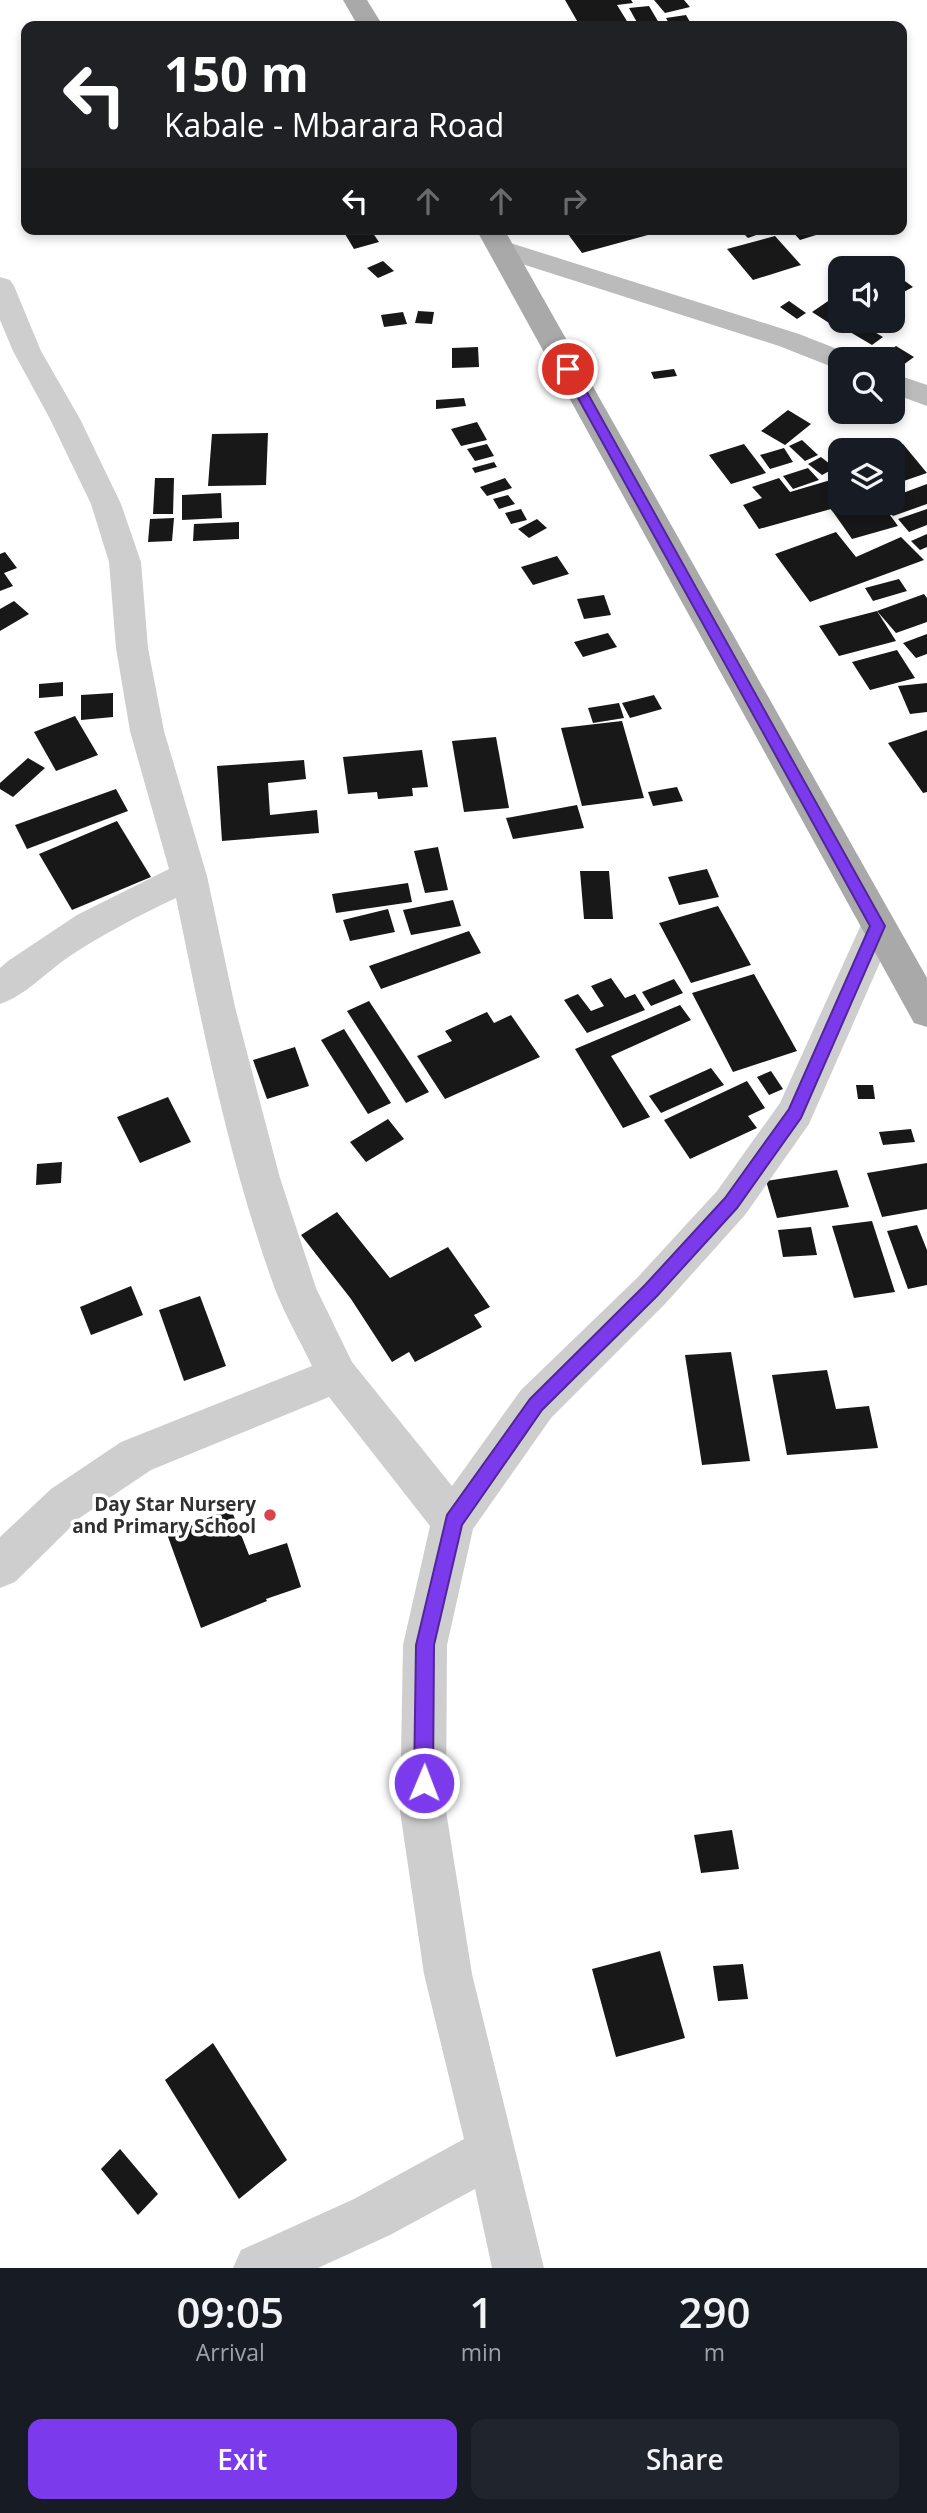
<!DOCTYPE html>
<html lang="en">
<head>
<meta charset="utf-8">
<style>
	body { margin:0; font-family:"Open Sans",sans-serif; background:#20242c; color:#f1f3f6; height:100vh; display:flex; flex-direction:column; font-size:26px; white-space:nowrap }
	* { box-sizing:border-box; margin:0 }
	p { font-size:23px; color:#9ea1a6 }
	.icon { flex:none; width:38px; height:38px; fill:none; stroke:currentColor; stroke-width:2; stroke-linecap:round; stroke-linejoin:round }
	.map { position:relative; height:2268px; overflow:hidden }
	.details { display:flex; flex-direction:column; background:#171b24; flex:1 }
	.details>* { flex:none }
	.banner { position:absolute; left:21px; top:21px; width:886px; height:214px; border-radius:14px; box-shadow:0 4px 10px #0003; background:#202124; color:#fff; overflow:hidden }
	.tools { position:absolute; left:828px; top:256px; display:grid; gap:14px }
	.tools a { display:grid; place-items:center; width:77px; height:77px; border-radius:14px; background:#171b24; box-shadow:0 4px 10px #0003; font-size:35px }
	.pin { position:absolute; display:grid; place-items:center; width:60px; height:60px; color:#fff; margin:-30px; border:4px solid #fff; border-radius:50%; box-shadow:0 2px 7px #0007 }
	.me { position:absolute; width:77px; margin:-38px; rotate:1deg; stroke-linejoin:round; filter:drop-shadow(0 0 5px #0008) }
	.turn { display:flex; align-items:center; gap:24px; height:147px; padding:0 28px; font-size:32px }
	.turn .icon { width:91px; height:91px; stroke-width:2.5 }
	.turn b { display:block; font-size:49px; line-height:60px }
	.lanes { display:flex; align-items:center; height:66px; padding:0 28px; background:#0003; justify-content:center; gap:35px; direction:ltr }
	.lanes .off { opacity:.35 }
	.eta { display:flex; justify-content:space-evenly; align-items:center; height:119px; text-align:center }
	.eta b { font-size:42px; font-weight:600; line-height:49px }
	.button { display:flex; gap:14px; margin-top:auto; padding:14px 28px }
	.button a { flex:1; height:80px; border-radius:14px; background:#7c3aed; color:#fff; font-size:28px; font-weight:600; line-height:80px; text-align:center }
	.button a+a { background:#20242c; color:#f1f3f6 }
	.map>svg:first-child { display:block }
	.building { fill:#181818 }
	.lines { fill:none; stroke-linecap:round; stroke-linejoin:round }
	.minor { fill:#cecece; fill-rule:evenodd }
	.secondary { fill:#bbb; fill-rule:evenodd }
	.primary { fill:#a9a9a9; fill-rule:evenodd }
	.route { fill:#7c3aed; stroke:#51269a; stroke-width:2 }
	.poi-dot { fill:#d8434c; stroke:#fff; stroke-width:2.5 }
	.labels { text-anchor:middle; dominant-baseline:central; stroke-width:7; stroke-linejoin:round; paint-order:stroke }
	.poi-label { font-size:19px; font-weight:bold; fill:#313131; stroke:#fff; text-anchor:end }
</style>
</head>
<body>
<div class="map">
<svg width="927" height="2268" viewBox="0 0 927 2268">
	<rect width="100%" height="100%" fill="#fff"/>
	<g class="building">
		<path d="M565,0H631L633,3L617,5L630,26H580Z"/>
		<path d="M654,0H684L690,7L665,13Z"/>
		<path d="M649,6L659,23L639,26L629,8Z"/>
		<path d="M686,15L690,22L670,25L666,18Z"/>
		<path d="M342,229H370L379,242L354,249Z"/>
		<path d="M584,229H666V230L582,253L568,234Z"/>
		<path d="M739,229H762L765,232L748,238Z"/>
		<path d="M790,229H832V230L800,240Z"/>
		<path d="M775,236L801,265L753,280L727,249Z"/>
		<path d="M868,257L886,268H860L854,264Z"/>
		<path d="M383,261L394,271L378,278L367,268Z"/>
		<path d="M898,276L913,287L896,296L892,294V279Z"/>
		<path d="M840,293V320H855L840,330L812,312Z"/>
		<path d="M789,301L806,313L797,319L780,307Z"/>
		<path d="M418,311L434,312L432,324L415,323Z"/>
		<path d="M403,312L407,324L384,327L381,315Z"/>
		<path d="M892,314L904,323L893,329L882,320H892Z"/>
		<path d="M861,324L883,337L872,345L850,332Z"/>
		<path d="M896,346L914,357L892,373V359H879Z"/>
		<path d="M478,347L479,367L452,368V348Z"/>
		<path d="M674,369L677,376L654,379L651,372Z"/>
		<path d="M464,398L466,406L436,409V400Z"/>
		<path d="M788,410L811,424L785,445L761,431Z"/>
		<path d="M477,422L487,440L461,446L451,429Z"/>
		<path d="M268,433L266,485L208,486L212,434Z"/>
		<path d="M802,440L818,455L805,461L789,446Z"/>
		<path d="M487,444L494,456L475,461L467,449Z"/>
		<path d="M744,444L766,473L731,484L709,455Z"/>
		<path d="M903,444L927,473L892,485V448Z"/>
		<path d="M784,448L793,462L770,469L760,455Z"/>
		<path d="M821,457L835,468L822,475L808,464Z"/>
		<path d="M494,462L497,467L475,473L472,468Z"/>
		<path d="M808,468L819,480L793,489L783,476Z"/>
		<path d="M155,478H174L173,514H153Z"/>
		<path d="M505,478L512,488L487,496L480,487Z"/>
		<path d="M779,478L790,492L834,479L840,487V502L853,503L892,502V497L927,484V504L893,516L882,504L898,526L852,539L831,509L759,529L743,505L762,498L752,487Z"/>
		<path d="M221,493L222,518L182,520V495Z"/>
		<path d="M508,495L515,504L499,509L493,499Z"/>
		<path d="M521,509L527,520L511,524L505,513Z"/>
		<path d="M927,509V525L909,532L898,519Z"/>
		<path d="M174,518L172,541L148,542L150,519Z"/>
		<path d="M537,519L547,528L529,538L518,529Z"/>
		<path d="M239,522V539L193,541L194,524Z"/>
		<path d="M836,532L856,557L901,537L924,560L810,602L775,554Z"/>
		<path d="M927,534V547L920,550L911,541Z"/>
		<path d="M5,552L17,568L4,573L13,586L0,591V554Z"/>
		<path d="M557,556L569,574L533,585L521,567Z"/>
		<path d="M899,579L907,591L873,601L865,588Z"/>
		<path d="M924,594L927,598V622L896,633L877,611Z"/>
		<path d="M604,595L611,615L584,619L577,599Z"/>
		<path d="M14,601L29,614L0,631V609Z"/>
		<path d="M877,611L896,641L839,656L819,626Z"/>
		<path d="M608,633L617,647L583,657L574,642Z"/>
		<path d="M927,634V654L916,658L903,643Z"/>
		<path d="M897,650L915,678L870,690L852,662Z"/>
		<path d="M63,682V696L39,698V684Z"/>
		<path d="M927,683V712L910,714L898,686Z"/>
		<path d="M113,693V717L81,720V695Z"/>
		<path d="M654,695L662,709L630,718L622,703Z"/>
		<path d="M619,703L624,718L593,723L588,708Z"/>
		<path d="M75,716L98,755L56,771L34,732Z"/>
		<path d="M622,721L644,798L582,806L561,728Z"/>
		<path d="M927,730V792L923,793L888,743Z"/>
		<path d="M496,737L509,808L464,812L452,741Z"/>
		<path d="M422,750L428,787L412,788L413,796L378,799L377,792L348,794L343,757Z"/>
		<path d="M28,758L45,768L13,797L0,789V783Z"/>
		<path d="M304,760L306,779L268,783L270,815L317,810L319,833L222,841L217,766Z"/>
		<path d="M677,787L683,801L653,806L648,792Z"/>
		<path d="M116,789L128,811L27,849L15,825Z"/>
		<path d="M577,805L584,828L513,839L506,818Z"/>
		<path d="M117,821L151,877L72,910L39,854Z"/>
		<path d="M438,847L448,890L425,893L414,851Z"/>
		<path d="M707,869L719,897L679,905L668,877Z"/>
		<path d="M580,871H609L613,919H584Z"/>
		<path d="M408,883L412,902L336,913L332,894Z"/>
		<path d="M453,900L461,926L411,935L403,910Z"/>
		<path d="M718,906L751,965L691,983L659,923Z"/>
		<path d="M388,909L395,932L350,941L343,920Z"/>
		<path d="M469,931L481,953L381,989L369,966Z"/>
		<path d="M754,974L797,1051L733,1072L692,993Z"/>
		<path d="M611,978L625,998L635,994L645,1010L587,1033L564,1000L578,994L591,1011L604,1006L591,986Z"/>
		<path d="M674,979L683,993L651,1006L642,992Z"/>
		<path d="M369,1001L429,1092L406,1103L347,1011Z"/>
		<path d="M680,1005L691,1020L611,1056L650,1117L623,1128L575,1049Z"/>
		<path d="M487,1012L494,1023L511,1015L540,1057L445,1099L417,1056L452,1041L445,1031Z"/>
		<path d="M344,1029L391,1103L368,1114L321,1040Z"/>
		<path d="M295,1047L309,1086L267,1099L253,1060Z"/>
		<path d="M711,1068L724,1085L661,1113L649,1096Z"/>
		<path d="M771,1071L783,1089L769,1095L757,1077Z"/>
		<path d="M747,1081L765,1108L748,1116L757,1128L690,1159L664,1120Z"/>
		<path d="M856,1085H873L875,1099H858Z"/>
		<path d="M168,1097L191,1142L140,1163L117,1117Z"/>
		<path d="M388,1119L404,1139L366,1162L350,1142Z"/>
		<path d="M911,1129L915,1142L883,1145L879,1132Z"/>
		<path d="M62,1162L61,1183L36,1185L37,1164Z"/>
		<path d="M927,1163V1209L882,1217L867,1173Z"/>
		<path d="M837,1170L849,1207L777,1218L766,1181Z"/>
		<path d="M337,1212L390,1278L448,1247L490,1307L474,1315L482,1327L415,1362L409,1352L392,1362L351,1299L301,1235Z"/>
		<path d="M872,1221L895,1292L854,1298L832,1226Z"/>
		<path d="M917,1225L927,1250V1285L908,1289L887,1231Z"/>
		<path d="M811,1227L817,1255L783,1257L778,1230Z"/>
		<path d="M131,1286L143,1315L91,1335L80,1307Z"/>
		<path d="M200,1296L226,1366L184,1381L159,1310Z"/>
		<path d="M731,1352L750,1461L702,1465L685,1355Z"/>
		<path d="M827,1370L836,1409L869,1406L878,1448L787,1455L772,1375Z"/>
		<path d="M231,1509L249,1555L287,1543L301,1587L266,1599L267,1601L201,1628L167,1534Z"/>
		<path d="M732,1830L739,1869L701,1873L694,1835Z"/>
		<path d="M660,1951L685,2038L616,2057L592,1969Z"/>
		<path d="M743,1964L748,1999L718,2001L713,1966Z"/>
		<path d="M213,2043L287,2160L239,2199L165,2080Z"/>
		<path d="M120,2149L158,2194L138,2215L101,2169Z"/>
	</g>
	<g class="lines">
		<path class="minor" d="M0,277L10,280L14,286L41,351L80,419L121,504L141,562L148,648L164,731L207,876L235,1007L280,1178L316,1288L352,1362L452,1486L521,1390L637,1278L717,1191L780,1103L865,916L878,912L891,916L896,926L809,1124L745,1215L665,1304L551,1418L473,1529L447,1645L446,1811L472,1974L544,2268H492L475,2189L390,2235L318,2268H233L241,2250L354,2199L464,2139L424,1974L400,1811L403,1645L430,1526L329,1397L151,1470L81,1517L15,1582L0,1588V1537L51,1489L121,1442L312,1366C300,1341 285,1315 275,1289C229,1163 203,1029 176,898C138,916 101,935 67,958C45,973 25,996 0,1004V968L8,961L77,915L169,869L130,731L116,648L109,562L91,504L50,419L13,351L0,320Z"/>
		<g class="secondary">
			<path d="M501,240L799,334L850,354L853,359H840V370L779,346L491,254L487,248L491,242Z"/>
			<path d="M892,373L927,385V406L892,393Z"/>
		</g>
		<g class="primary">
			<path d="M343,0H367L383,26H358Z"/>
			<path d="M476,229H504L927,978V1027L914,1023Z"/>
		</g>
	</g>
	<path class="route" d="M568,365L574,369L885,926L801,1118L737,1208L657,1296L542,1410L462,1525L434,1645L433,1783L430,1790L424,1793L417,1790L414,1783L416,1645L447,1515L530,1399L645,1285L725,1198L789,1109L870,926L562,369Z"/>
	<circle class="poi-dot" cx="270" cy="1515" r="7"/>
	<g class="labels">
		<g class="poi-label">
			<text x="256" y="1504">Day Star Nursery<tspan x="256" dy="22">and Primary School</tspan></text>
		</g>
	</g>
</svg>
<div class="tools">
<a><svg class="icon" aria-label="sound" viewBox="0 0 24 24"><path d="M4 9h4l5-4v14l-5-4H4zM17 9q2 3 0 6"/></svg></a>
<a><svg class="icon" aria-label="search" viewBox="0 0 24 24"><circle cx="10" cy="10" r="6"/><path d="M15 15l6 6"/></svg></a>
<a><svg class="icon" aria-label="layers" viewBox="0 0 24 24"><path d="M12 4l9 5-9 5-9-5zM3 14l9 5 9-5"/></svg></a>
</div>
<div class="pin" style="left:568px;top:369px;background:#d93025"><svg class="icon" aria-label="arrive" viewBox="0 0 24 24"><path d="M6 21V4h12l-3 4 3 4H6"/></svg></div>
<svg class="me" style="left:424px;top:1783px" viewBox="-20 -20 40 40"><circle r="17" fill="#7c3aed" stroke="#fff" stroke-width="3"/><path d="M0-11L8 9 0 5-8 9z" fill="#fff"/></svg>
<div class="banner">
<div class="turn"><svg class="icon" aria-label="left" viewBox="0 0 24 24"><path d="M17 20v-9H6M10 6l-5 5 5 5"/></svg><div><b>150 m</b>Kabale - Mbarara Road</div></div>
<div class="lanes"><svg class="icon" aria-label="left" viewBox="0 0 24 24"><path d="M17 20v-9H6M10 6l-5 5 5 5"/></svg><svg class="icon off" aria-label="ahead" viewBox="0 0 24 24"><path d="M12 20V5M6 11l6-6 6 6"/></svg><svg class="icon off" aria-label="ahead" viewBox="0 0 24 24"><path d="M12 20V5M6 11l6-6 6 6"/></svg><svg class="icon off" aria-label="right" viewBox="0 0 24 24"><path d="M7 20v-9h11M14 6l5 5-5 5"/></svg></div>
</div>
</div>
<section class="details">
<div class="eta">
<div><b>09:05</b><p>Arrival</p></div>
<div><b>1</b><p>min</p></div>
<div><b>290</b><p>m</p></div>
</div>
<div class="button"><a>Exit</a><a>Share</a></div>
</section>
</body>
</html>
